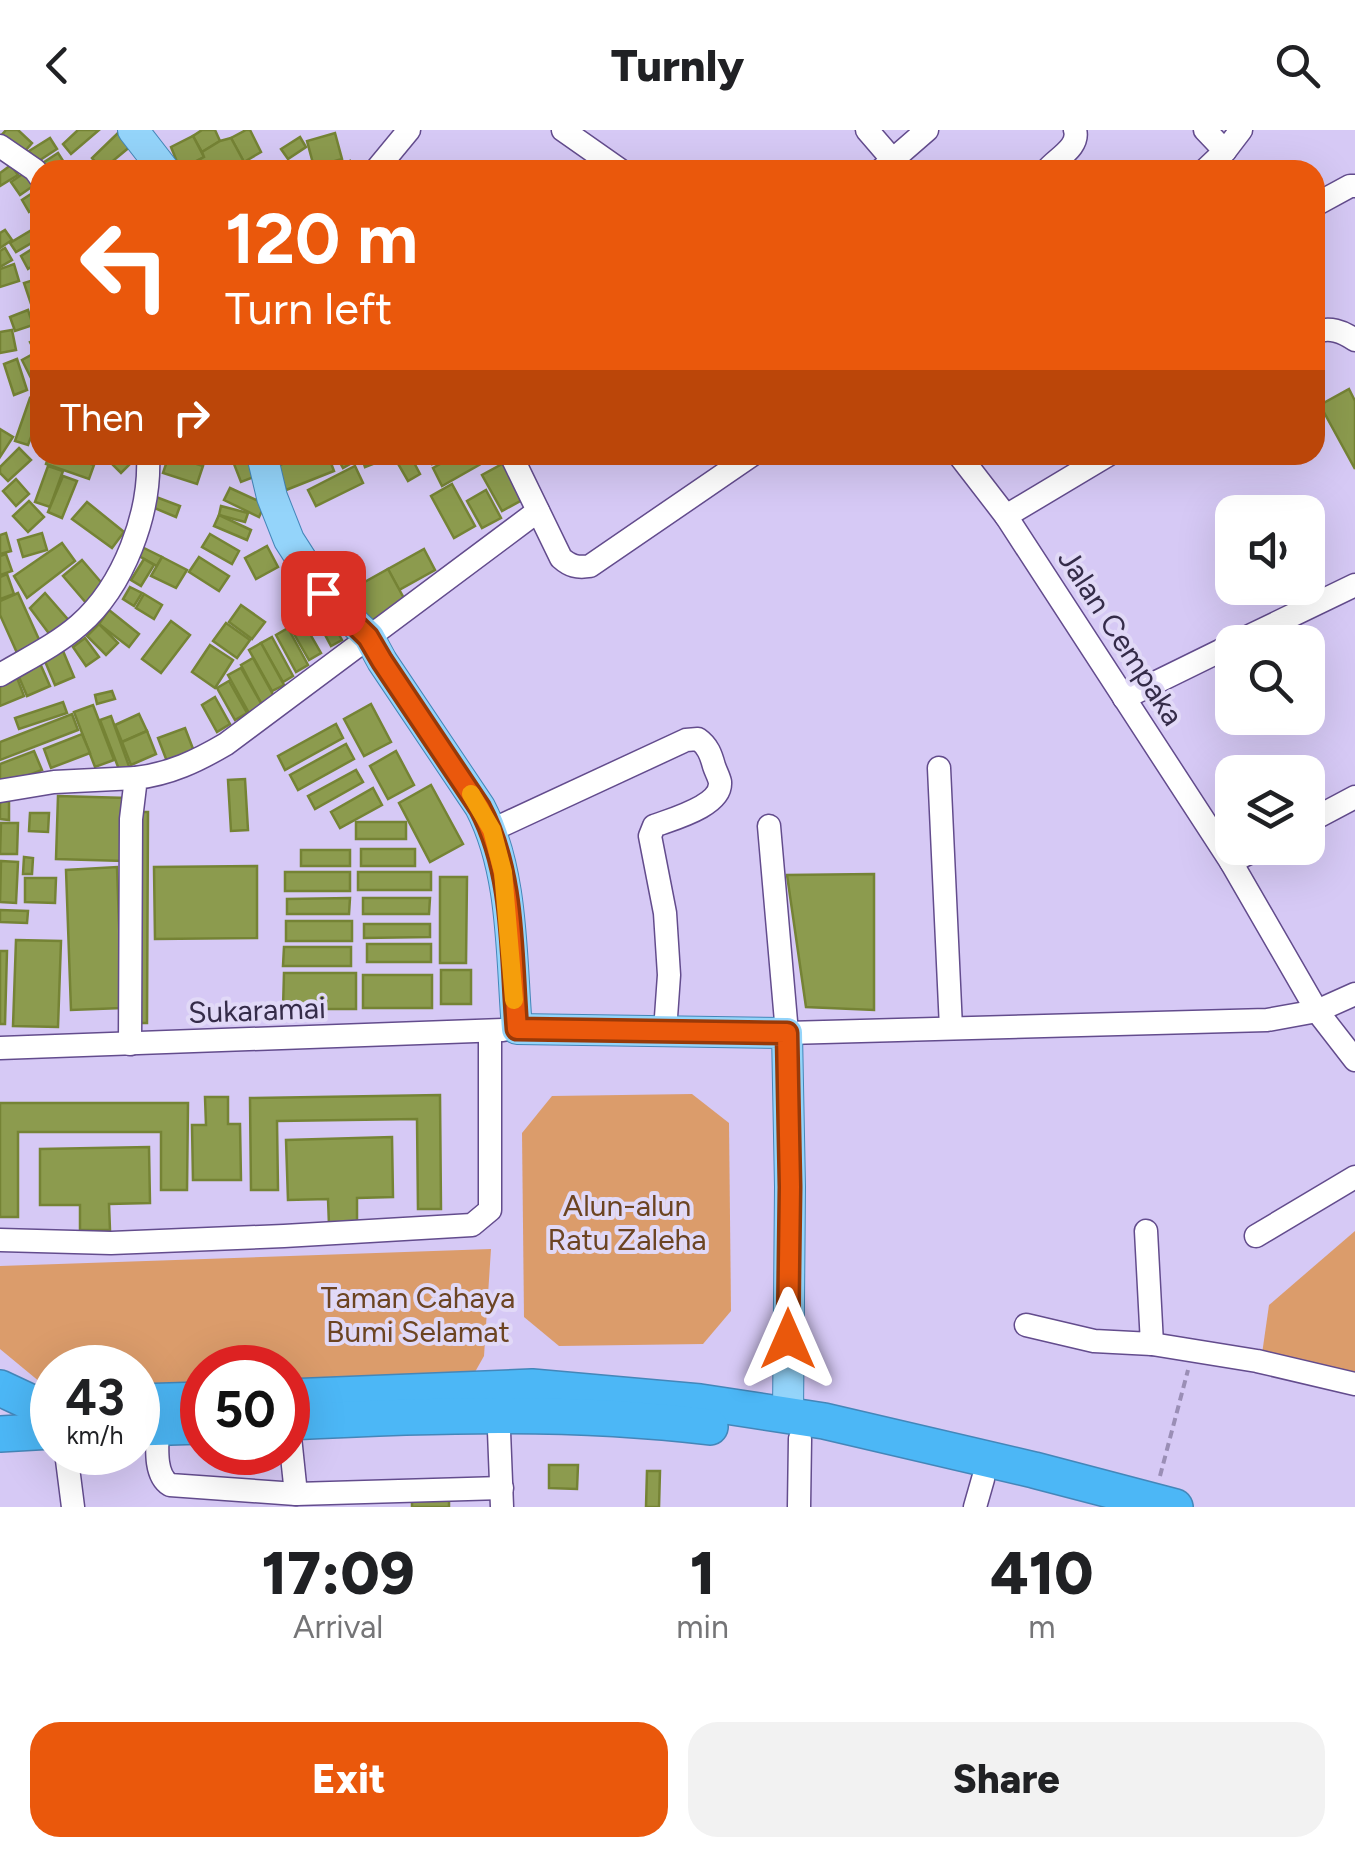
<!DOCTYPE html>
<html lang="en">
<head>
<meta charset="utf-8">
<style>
	body { margin:0; font-family:Figtree,sans-serif; background:#f2f2f2; color:#202124; height:100vh; display:flex; flex-direction:column; font-size:38px; white-space:nowrap }
	* { box-sizing:border-box; margin:0 }
	p { font-size:32px; color:#757577 }
	.icon { flex:none; width:55px; height:55px; fill:none; stroke:currentColor; stroke-width:2; stroke-linecap:round; stroke-linejoin:round }
	.map { position:relative; height:1377px; overflow:hidden }
	.details { display:flex; flex-direction:column; background:#fff; flex:1 }
	.details>* { flex:none }
	.banner { position:absolute; left:30px; top:30px; width:1295px; height:305px; border-radius:30px; box-shadow:0 10px 40px #0002; background:#ea580c; color:#fff; overflow:hidden }
	.tools { position:absolute; left:1215px; top:365px; display:grid; gap:20px }
	.tools a { display:grid; place-items:center; width:110px; height:110px; border-radius:20px; background:#fff; box-shadow:0 10px 40px #0002; font-size:50px }
	.speed { position:absolute; left:30px; top:1215px; display:flex; gap:20px; font-size:50px; font-weight:700; text-align:center }
	.speed>* { display:grid; place-content:center; width:130px; height:130px; border-radius:50%; background:#fff; box-shadow:0 10px 40px #0002; line-height:1 }
	.speed small { font-size:25px; font-weight:400 }
	.speed .limit { border:15px solid #d22; background:#fff; color:#111 }
	.pin { position:absolute; display:grid; place-items:center; width:85px; height:85px; color:#fff; margin:-42px; border-radius:20px; box-shadow:0 5px 15px #0006 }
	.me { position:absolute; width:110px; margin:-55px; rotate:0deg; stroke-linejoin:round; filter:drop-shadow(0 0 8px #0008) }
	.turn { display:flex; align-items:center; gap:35px; height:210px; padding:0 30px; font-size:45px }
	.turn .icon { width:130px; height:130px; stroke-width:2.5 }
	.turn b { display:block; font-size:70px; line-height:85px }
	.then { display:flex; align-items:center; height:95px; padding:0 30px; background:#0003; gap:20px; font-size:38px }
	.eta { display:flex; justify-content:space-evenly; align-items:center; height:170px; text-align:center }
	.eta b { font-size:60px; font-weight:800; line-height:70px }
	.cta { display:flex; gap:20px; margin-top:auto; padding:20px 30px }
	.cta a { flex:1; height:115px; border-radius:30px; background:#ea580c; color:#fff; font-size:40px; font-weight:800; line-height:115px; text-align:center }
	.cta a+a { background:#f2f2f2; color:#202124 }
	header { display:flex; justify-content:space-between; align-items:center; height:130px; padding:0 30px; background:#fff; font-size:45px; font-weight:800 }
	.map>svg:first-child { display:block }
	.green { fill:#db9c6b }
	.building { fill:#8c9b4e; stroke:#758335; stroke-width:2.5 }
	.lines { fill:none; stroke-linecap:round; stroke-linejoin:round }
	.minor-casing { stroke:#634c8d; stroke-width:25 }
	.major-casing { stroke:#4486b9; stroke-width:32 }
	.highway-casing { stroke:#4486b9; stroke-width:38 }
	.path { stroke:#9a8eb5; stroke-width:4; stroke-dasharray:8 5; stroke-linecap:butt }
	.minor { stroke:#fff; stroke-width:22 }
	.major { stroke:#94d4fa; stroke-width:30 }
	.highway { stroke:#4cb7f6; stroke-width:35 }
	.route-casing { stroke:#983908; stroke-width:25 }
	.route { stroke:#ea580c; stroke-width:18 }
	.slow { stroke:#f59e0b; stroke-width:18 }
	.labels { text-anchor:middle; dominant-baseline:central; stroke-width:8; stroke-linejoin:round; paint-order:stroke }
	.street-label { font-size:30px; fill:#352c49; stroke:#e1d9f7 }
	.park-label { font-size:30px; fill:#6c4422; stroke:#e1d9f7 }
</style>
</head>
<body>
<header><svg class="icon" aria-label="back" viewBox="0 0 24 24"><path d="M15 5l-7 7 7 7"/></svg>Turnly<svg class="icon" aria-label="search" viewBox="0 0 24 24"><circle cx="10" cy="10" r="6"/><path d="M15 15l6 6"/></svg></header>
<div class="map">
<svg width="1355" height="1377" viewBox="0 0 1355 1377">
	<rect width="100%" height="100%" fill="#d6c9f5"/>
	<g class="green">
		<path d="M692,964L729,993L731,1181L703,1214L559,1216L524,1187L522,1003L552,966Z"/>
		<path d="M1355,1101V1250L1262,1224L1269,1175Z"/>
		<path d="M491,1119L484,1226L475,1242L288,1250V1238H202V1253L138,1254V1238H52V1256L46,1257L0,1219V1136Z"/>
	</g>
	<g class="building">
		<path d="M6,0H18L32,13L20,27L0,7Z"/>
		<path d="M78,0H99L71,24L63,14Z"/>
		<path d="M202,0H215L220,11L202,22L193,6Z"/>
		<path d="M246,0H250L261,22L244,32L231,8Z"/>
		<path d="M120,1L132,15L102,40L92,28Z"/>
		<path d="M335,3L342,29L314,37L307,11Z"/>
		<path d="M193,6L204,27L180,39L171,17Z"/>
		<path d="M300,7L306,17L288,29L281,19Z"/>
		<path d="M50,8L57,19L37,32L29,21Z"/>
		<path d="M231,8L244,32L229,40H181L204,27L202,22L220,11Z"/>
		<path d="M58,23L67,37L64,40H41L38,36Z"/>
		<path d="M350,31L353,40H327Z"/>
		<path d="M11,35L18,45L0,56V43Z"/>
		<path d="M27,41L36,54L20,65L11,52Z"/>
		<path d="M40,58V74L29,82L22,70Z"/>
		<path d="M40,95V108L16,122L10,113Z"/>
		<path d="M5,100L12,110L0,118V103Z"/>
		<path d="M40,114V131L28,139L21,126Z"/>
		<path d="M5,118L12,130L0,137V121Z"/>
		<path d="M14,134L19,151L0,157V139Z"/>
		<path d="M40,148V171L31,174L24,153Z"/>
		<path d="M28,180L33,195L15,201L10,187Z"/>
		<path d="M12,200L16,220L0,223V202Z"/>
		<path d="M39,208L40,210V232L30,212Z"/>
		<path d="M33,224L40,239L39,264L22,230Z"/>
		<path d="M17,229L27,260L14,265L4,234Z"/>
		<path d="M1349,259L1355,271V339L1320,275Z"/>
		<path d="M30,268L40,272V283L28,315L15,311Z"/>
		<path d="M0,299L13,307L0,327Z"/>
		<path d="M19,318L31,330L8,351L0,343V337Z"/>
		<path d="M49,325H65L94,335L89,349L46,334Z"/>
		<path d="M107,325H139L121,343L105,327Z"/>
		<path d="M169,325L203,336L197,354L163,343Z"/>
		<path d="M266,325H297V326L270,337Z"/>
		<path d="M305,325H328L334,341L286,360L277,336Z"/>
		<path d="M345,325H354L357,330L343,338L338,329Z"/>
		<path d="M361,325H391V327L365,337Z"/>
		<path d="M410,325L420,344L408,351L397,332Z"/>
		<path d="M427,325H449L432,334Z"/>
		<path d="M456,325H483L486,331L442,356L433,338Z"/>
		<path d="M252,327L259,345L241,352L234,334Z"/>
		<path d="M504,333L524,369L502,381L482,345Z"/>
		<path d="M48,336L63,341L50,377L35,372Z"/>
		<path d="M355,336L363,353L316,376L308,360Z"/>
		<path d="M63,346L77,351L62,388L48,382Z"/>
		<path d="M16,349L29,364L16,376L3,361Z"/>
		<path d="M452,354L475,396L454,408L431,366Z"/>
		<path d="M230,358L265,374L259,387L224,370Z"/>
		<path d="M486,360L501,388L482,398L467,371Z"/>
		<path d="M156,367L180,376L176,387L152,377Z"/>
		<path d="M29,371L44,387L28,402L13,386Z"/>
		<path d="M87,372L124,402L112,418L72,389Z"/>
		<path d="M221,376L248,383L245,392L219,385Z"/>
		<path d="M219,385L251,400L247,410L214,396Z"/>
		<path d="M6,403L11,421L0,424V405Z"/>
		<path d="M42,403L47,420L23,427L18,410Z"/>
		<path d="M210,404L239,421L232,434L202,417Z"/>
		<path d="M62,413L75,431L27,468L14,446Z"/>
		<path d="M140,416L162,427L157,436L137,425Z"/>
		<path d="M267,416L278,437L256,449L245,428Z"/>
		<path d="M424,419L435,440L399,460L388,439Z"/>
		<path d="M6,424L12,441L0,445V426Z"/>
		<path d="M162,427L187,440L176,458L151,446Z"/>
		<path d="M199,427L229,446L219,461L189,442Z"/>
		<path d="M144,429L154,435L141,456L131,450Z"/>
		<path d="M82,430L106,458L87,474L63,446Z"/>
		<path d="M388,439L406,472L363,496L345,463Z"/>
		<path d="M7,444L14,464L0,469V447Z"/>
		<path d="M303,446L329,492L310,502L285,457Z"/>
		<path d="M130,457L142,463L134,476L123,469Z"/>
		<path d="M18,463L41,514L18,525L0,485V471Z"/>
		<path d="M45,463L71,493L53,509L30,478Z"/>
		<path d="M144,464L162,475L154,489L136,478Z"/>
		<path d="M241,475L265,492L252,509L229,492Z"/>
		<path d="M109,480L139,504L129,517L99,494Z"/>
		<path d="M302,490L321,523L309,530L290,497Z"/>
		<path d="M171,491L190,505L161,543L142,529Z"/>
		<path d="M226,493L250,510L237,528L213,511Z"/>
		<path d="M99,494L118,513L106,525L87,506Z"/>
		<path d="M333,494L342,510L331,516L322,499Z"/>
		<path d="M288,498L308,535L296,542L276,505Z"/>
		<path d="M272,507L293,546L283,552L261,513Z"/>
		<path d="M85,508L99,527L86,536L73,517Z"/>
		<path d="M261,513L284,555L272,561L249,520Z"/>
		<path d="M210,515L233,530L215,558L192,542Z"/>
		<path d="M63,521L74,547L55,555L44,529Z"/>
		<path d="M253,528L275,568L262,575L241,535Z"/>
		<path d="M39,531L50,556L27,566L16,540Z"/>
		<path d="M241,538L262,575L249,583L228,545Z"/>
		<path d="M16,545L24,566L0,576V552Z"/>
		<path d="M229,551L247,583L235,590L217,558Z"/>
		<path d="M112,561L115,569L97,574L95,565Z"/>
		<path d="M215,567L230,594L217,602L202,575Z"/>
		<path d="M63,572L67,583L19,599L15,588Z"/>
		<path d="M371,574L391,612L364,626L344,589Z"/>
		<path d="M93,575L114,630L95,637L74,582Z"/>
		<path d="M72,584L78,600L0,630V612Z"/>
		<path d="M139,584L147,601L122,612L115,595Z"/>
		<path d="M111,586L130,639L120,642L100,590Z"/>
		<path d="M336,594L343,608L285,640L278,626Z"/>
		<path d="M185,598L195,624L168,634L158,608Z"/>
		<path d="M147,601L156,624L131,635L122,612Z"/>
		<path d="M82,604L90,623L51,638L44,619Z"/>
		<path d="M346,614L354,629L298,660L290,645Z"/>
		<path d="M34,621L42,640L0,656V634Z"/>
		<path d="M396,621L414,655L388,669L370,636Z"/>
		<path d="M356,640L363,652L315,679L308,666Z"/>
		<path d="M245,649L248,700L231,701L228,650Z"/>
		<path d="M431,655L463,714L430,732L399,673Z"/>
		<path d="M373,658L382,675L340,698L331,682Z"/>
		<path d="M58,666L127,668L124,731L56,729Z"/>
		<path d="M0,671H9V690L0,689Z"/>
		<path d="M134,682H148L147,893H134Z"/>
		<path d="M30,683H49L48,702L29,701Z"/>
		<rect x="356" y="692" width="50" height="17"/>
		<path d="M1,693H18L17,724H0Z"/>
		<rect x="361" y="719" width="54" height="17"/>
		<rect x="301" y="720" width="49" height="16"/>
		<path d="M24,727L33,728L32,744H23Z"/>
		<path d="M1,731L18,732L16,773L0,772Z"/>
		<path d="M257,736V808L155,809L154,737Z"/>
		<path d="M117,737L122,878L71,880L66,740Z"/>
		<rect x="285" y="742" width="65" height="19"/>
		<rect x="358" y="742" width="73" height="18"/>
		<path d="M874,744V880L806,877L787,745Z"/>
		<path d="M440,747H467L466,833H440Z"/>
		<path d="M25,748H56L55,773L25,772Z"/>
		<path d="M350,768L349,784H287V769Z"/>
		<path d="M363,768H430L429,784H363Z"/>
		<path d="M0,780L28,781L27,793L0,792Z"/>
		<rect x="286" y="791" width="66" height="20"/>
		<path d="M364,794H430V807L364,808Z"/>
		<path d="M16,810L61,811L58,897L13,896Z"/>
		<rect x="367" y="814" width="64" height="18"/>
		<path d="M284,817H351V836H283Z"/>
		<path d="M0,821H7L5,894H0Z"/>
		<rect x="441" y="840" width="30" height="34"/>
		<path d="M284,843H356V879H283Z"/>
		<rect x="363" y="845" width="69" height="33"/>
		<path d="M440,965L441,1079H418L417,989L277,991L278,1060H251L250,968Z"/>
		<path d="M205,967H228V994H240L241,1050H193L192,995H206Z"/>
		<path d="M0,973H188L187,1060H161V1002H18V1087H0Z"/>
		<path d="M392,1007L393,1067L357,1068V1095H329L328,1069L288,1070L286,1010Z"/>
		<path d="M149,1017L150,1073L109,1074L110,1100H80V1075H40V1019Z"/>
		<path d="M549,1335H578L577,1359L549,1358Z"/>
		<path d="M647,1341H660L659,1377H646Z"/>
		<path d="M449,1366V1377H412V1367Z"/>
	</g>
	<g class="lines">
		<g class="minor-casing">
			<g id="minor">
				<path d="M563,0L620,40"/>
				<path d="M867,0L892,29"/>
				<path d="M1205,0L1225,21"/>
				<path d="M0,16L35,40L40,47"/>
				<path d="M376,40L409,0"/>
				<path d="M881,40L927,0"/>
				<path d="M1047,40C1057,28 1080,17 1075,0"/>
				<path d="M1205,40L1225,21L1241,0"/>
				<path d="M1315,75L1350,56H1355"/>
				<path d="M1315,202C1330,197 1342,201 1355,210"/>
				<path d="M511,325L561,428C570,436 577,438 590,436L752,325"/>
				<path d="M959,325L1006,386L1231,732L1317,881L1355,930"/>
				<path d="M1006,386L1108,325"/>
				<path d="M1237,512L1355,455"/>
				<path d="M0,545C27,529 56,515 79,495C124,456 151,383 148,325"/>
				<path d="M1124,568L1232,515"/>
				<path d="M939,638L951,898"/>
				<path d="M0,661L54,652L136,648"/>
				<path d="M1308,692L1355,667"/>
				<path d="M769,696L787,903L1267,890L1317,881L1355,864"/>
				<path d="M492,700L686,610L698,609C708,616 711,625 714,636C716,642 719,647 720,652C722,676 672,689 654,696L650,706L665,783L669,845L665,901"/>
				<path d="M1231,732L1259,718"/>
				<path d="M130,914L131,689L136,648C170,644 197,631 226,614L538,381"/>
				<path d="M0,918L503,900"/>
				<path d="M1256,1106L1355,1047"/>
				<path d="M0,1110L111,1113L284,1106L472,1095L490,1080V902"/>
				<path d="M1026,1195L1094,1211L1152,1214L1146,1101"/>
				<path d="M1152,1214L1257,1231L1355,1254"/>
				<path d="M498,1276L502,1377"/>
				<path d="M158,1285C159,1306 151,1343 170,1355L296,1364L502,1358"/>
				<path d="M288,1288L296,1364"/>
				<path d="M66,1322L73,1377"/>
				<path d="M799,1377L800,1309"/>
				<path d="M975,1377L983,1349"/>
			</g>
		</g>
		<g class="major-casing">
			<g id="major">
				<path d="M133,0L164,40"/>
				<path d="M262,325L272,367L289,410L323,463L369,507L382,531L480,677C514,742 511,827 517,899L787,903L790,1057L788,1285"/>
			</g>
		</g>
		<g class="highway-casing">
			<g id="highway">
				<path d="M0,1258L32,1273L52,1275"/>
				<path d="M288,1267L532,1257L700,1272L824,1291L1034,1340L1175,1377"/>
				<path d="M138,1272L202,1270"/>
				<path d="M288,1292C428,1285 570,1280 710,1297"/>
				<path d="M138,1298L202,1296"/>
				<path d="M0,1304L52,1301"/>
			</g>
		</g>
		<path class="path" d="M1160,1346L1188,1240"/>
		<use href="#minor" class="minor"/>
		<use href="#major" class="major"/>
		<use href="#highway" class="highway"/>
	</g>
	<g class="lines">
		<g class="route-casing">
			<path id="route" d="M323,463L368,507L382,531L480,678C515,744 511,826 517,899L787,903L790,1057L788,1209"/>
		</g>
		<use href="#route" class="route"/>
		<path class="slow" d="M471,664L492,700L503,742L514,870"/>
	</g>
	<g class="labels">
		<g class="street-label">
			<text transform="translate(1121 507) rotate(57)">Jalan Cempaka</text>
			<text transform="translate(257 880) rotate(-2)">Sukaramai</text>
		</g>
		<g class="park-label">
			<text x="627" y="1075">Alun-alun<tspan x="627" dy="34">Ratu Zaleha</tspan></text>
			<text x="418" y="1167">Taman Cahaya<tspan x="418" dy="34">Bumi Selamat</tspan></text>
		</g>
	</g>
</svg>
<div class="tools">
<a><svg class="icon" aria-label="sound" viewBox="0 0 24 24"><path d="M4 9h4l5-4v14l-5-4H4zM17 9q2 3 0 6"/></svg></a>
<a><svg class="icon" aria-label="search" viewBox="0 0 24 24"><circle cx="10" cy="10" r="6"/><path d="M15 15l6 6"/></svg></a>
<a><svg class="icon" aria-label="layers" viewBox="0 0 24 24"><path d="M12 4l9 5-9 5-9-5zM3 14l9 5 9-5"/></svg></a>
</div>
<div class="speed"><div>43<small>km/h</small></div><div class="limit">50</div></div>
<div class="pin" style="left:323px;top:463px;background:#d93025"><svg class="icon" aria-label="arrive" viewBox="0 0 24 24"><path d="M6 21V4h12l-3 4 3 4H6"/></svg></div>
<svg class="me" style="left:788px;top:1209px" viewBox="-20 -20 40 40"><path d="M0-17L14 15 0 8-14 15z" fill="#ea580c" stroke="#fff" stroke-width="4"/></svg>
<div class="banner">
<div class="turn"><svg class="icon" aria-label="left" viewBox="0 0 24 24"><path d="M17 20v-9H6M10 6l-5 5 5 5"/></svg><div><b>120 m</b>Turn left</div></div>
<div class="then">Then<svg class="icon" aria-label="right" viewBox="0 0 24 24"><path d="M7 20v-9h11M14 6l5 5-5 5"/></svg></div>
</div>
</div>
<section class="details">
<div class="eta">
<div><b>17:09</b><p>Arrival</p></div>
<div><b>1</b><p>min</p></div>
<div><b>410</b><p>m</p></div>
</div>
<div class="cta"><a>Exit</a><a>Share</a></div>
</section>
</body>
</html>
